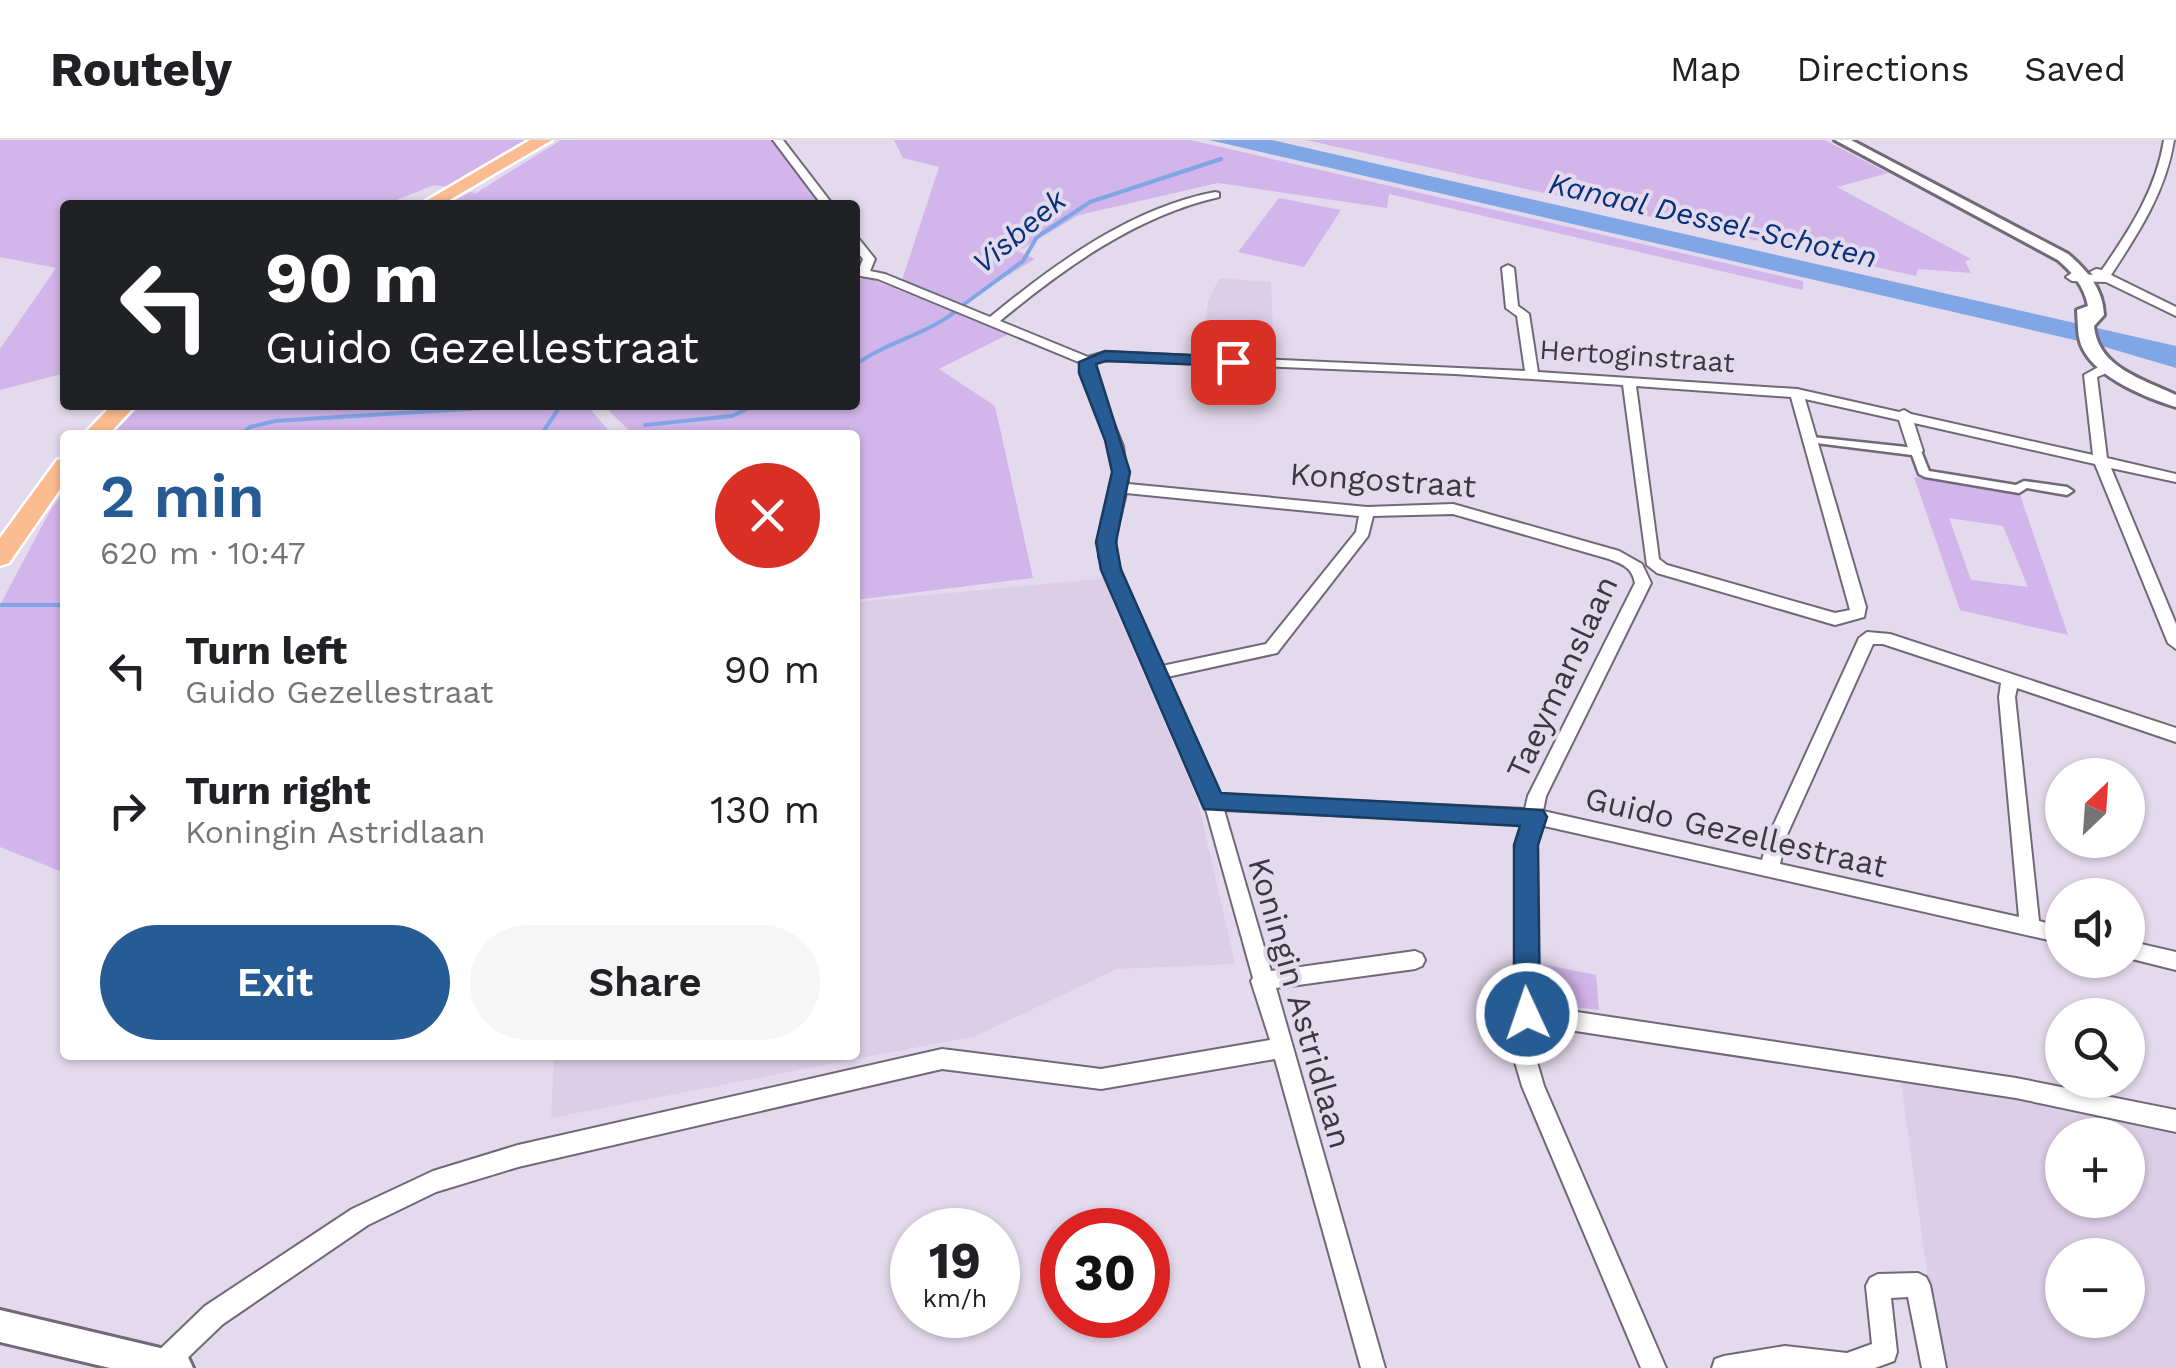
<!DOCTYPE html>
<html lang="en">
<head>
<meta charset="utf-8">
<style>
	body { margin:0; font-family:"Work Sans",sans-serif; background:#f6f6f6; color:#202124; height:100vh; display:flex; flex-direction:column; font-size:38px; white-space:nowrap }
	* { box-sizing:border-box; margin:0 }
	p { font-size:32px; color:#757577 }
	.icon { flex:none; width:55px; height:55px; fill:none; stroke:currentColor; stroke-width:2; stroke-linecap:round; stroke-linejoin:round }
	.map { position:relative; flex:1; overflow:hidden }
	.sheet { position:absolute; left:60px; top:290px; width:800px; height:630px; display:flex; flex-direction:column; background:#fff; border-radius:10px; box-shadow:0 2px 8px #0004 }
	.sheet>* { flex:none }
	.guide { position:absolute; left:60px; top:60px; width:800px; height:210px; border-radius:10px; box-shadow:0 2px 8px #0004; background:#202124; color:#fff; overflow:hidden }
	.needle { width:65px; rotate:25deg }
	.tools { position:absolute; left:2045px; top:618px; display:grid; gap:20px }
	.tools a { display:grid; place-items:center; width:100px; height:100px; border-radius:50%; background:#fff; box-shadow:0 2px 8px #0004; font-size:50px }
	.speed { position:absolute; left:890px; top:1068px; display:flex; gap:20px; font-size:50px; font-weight:700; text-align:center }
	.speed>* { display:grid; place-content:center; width:130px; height:130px; border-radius:50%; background:#fff; box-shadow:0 2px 8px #0004; line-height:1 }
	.speed small { font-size:25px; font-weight:400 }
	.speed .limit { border:15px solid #d22; background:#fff; color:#111 }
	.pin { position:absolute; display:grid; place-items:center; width:85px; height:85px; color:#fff; margin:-42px; border-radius:20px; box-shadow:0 5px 15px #0006 }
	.me { position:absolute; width:110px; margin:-55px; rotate:357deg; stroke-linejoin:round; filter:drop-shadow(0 0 8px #0008) }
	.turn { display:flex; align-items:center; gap:35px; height:210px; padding:0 40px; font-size:45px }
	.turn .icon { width:130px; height:130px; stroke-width:2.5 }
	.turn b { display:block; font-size:70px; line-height:85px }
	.round { display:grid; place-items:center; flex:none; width:105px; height:105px; border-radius:52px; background:#f6f6f6 }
	.overview { display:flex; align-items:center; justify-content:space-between; height:170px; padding:0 40px }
	h1 { font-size:60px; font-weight:600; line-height:75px; color:#265b93 }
	.action { display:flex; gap:20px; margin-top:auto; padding:20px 40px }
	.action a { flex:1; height:115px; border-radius:60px; background:#265b93; color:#fff; font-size:40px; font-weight:600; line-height:115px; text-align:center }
	.action a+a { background:#f6f6f6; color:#202124 }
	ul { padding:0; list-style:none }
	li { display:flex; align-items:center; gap:30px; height:140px; padding:0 40px }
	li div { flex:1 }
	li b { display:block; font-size:38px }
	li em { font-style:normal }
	header { display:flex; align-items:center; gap:60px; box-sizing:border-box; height:140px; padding:0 50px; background:#fff; border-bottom:2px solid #e0e0e0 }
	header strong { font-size:48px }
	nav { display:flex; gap:55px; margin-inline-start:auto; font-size:35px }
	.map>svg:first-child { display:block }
	.built { fill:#dccee7; fill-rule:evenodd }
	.green { fill:#d2b5ea; fill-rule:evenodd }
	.water { fill:#81a6e6 }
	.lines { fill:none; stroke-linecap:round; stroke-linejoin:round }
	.stream { stroke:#81a6e6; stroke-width:4 }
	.pedestrian-casing { stroke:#716878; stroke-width:5 }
	.minor-casing { stroke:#716878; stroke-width:4 }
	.tertiary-casing { stroke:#716878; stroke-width:6 }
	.primary-casing { stroke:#fff; stroke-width:5 }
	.pedestrian { fill:#fff; fill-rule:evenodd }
	.minor { fill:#fff; fill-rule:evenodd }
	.tertiary { fill:#fff; fill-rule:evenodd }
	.primary { fill:#fbbc91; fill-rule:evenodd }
	.route { fill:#265b93; stroke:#193b60; stroke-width:2.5 }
	.labels { text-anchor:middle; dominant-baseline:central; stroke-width:8; stroke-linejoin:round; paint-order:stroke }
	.far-street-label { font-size:28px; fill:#3c383f; stroke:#e4daed }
	.far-water-label { font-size:30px; font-style:italic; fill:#07317a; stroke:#e4daed }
	.street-label { font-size:32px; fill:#3c383f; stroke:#e4daed }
</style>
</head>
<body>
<header>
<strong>Routely</strong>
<nav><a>Map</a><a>Directions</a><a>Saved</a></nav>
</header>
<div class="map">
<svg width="2176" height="1228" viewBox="0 0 2176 1228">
	<rect width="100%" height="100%" fill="#e4daed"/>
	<g class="built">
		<path d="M1219,138L1271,142L1274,217L1200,215L1208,162Z"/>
		<path d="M1108,438L1112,461L1198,661L1235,824L1117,829L976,896L551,978L554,915H855V462Z"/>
		<path d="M1901,942L2005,957L2176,995V1228H1940ZM2062,995H2128V1060H2062ZM2062,1115H2128V1180H2062Z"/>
	</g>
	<g class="green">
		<path d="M0,0H532L449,47L434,45L384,65H65V233L0,250V209L56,128L0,117Z"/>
		<path d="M561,0H772L822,65H716L708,61L704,65H447L470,52L476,53Z"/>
		<path d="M894,0H1190L1803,141V150L1389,54L1387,68L1218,43L1079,75L1018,111L1035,119L961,164L902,140L939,27L903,18Z"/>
		<path d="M1306,0H1825L1888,33L1837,47L1971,119L1965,121L1971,133L1918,129L1916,136Z"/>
		<path d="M1279,58L1341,70L1304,127L1238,112Z"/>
		<path d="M863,136L1009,194L939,229L995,266L1033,438L855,460V295H634L608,270L620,265H855V148Z"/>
		<path d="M141,265H587L612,295H111Z"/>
		<path d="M1914,337L2019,352L2068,495L1960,470ZM1949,378L2003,386L2028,447L1971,440Z"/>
		<path d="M65,351V733L0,707V465L51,369Z"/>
		<path d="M1542,824L1596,835L1599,870C1559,864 1540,871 1542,824Z"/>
	</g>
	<path class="water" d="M1209,0H1272L2176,206V228L2105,207Z"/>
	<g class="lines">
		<g class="stream">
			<path d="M963,165L1023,121L1037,97L1090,62L1221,19"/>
			<path d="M855,225C886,202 926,195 956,171"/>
			<path d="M645,285L732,276L755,265"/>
			<path d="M241,295L250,287L275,281L530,265"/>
			<path d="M541,295L561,265"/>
			<path d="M1,465H65"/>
		</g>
		<g class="pedestrian-casing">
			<path id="pedestrian" d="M1812,297L1916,308L1921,311L1929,331L2016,345L2024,341L2067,347L2073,351L2067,355L2027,348L2019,353L1925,337L1919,334L1912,315L1808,302L1807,300Z"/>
		</g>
		<g class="minor-casing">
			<g id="minor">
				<path d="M773,0H783L833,65H822Z"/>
				<path d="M2164,0H2174C2166,51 2139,92 2111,135L2176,167V176L2106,142L2072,141L2066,137L2072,133L2093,135L2090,132L2096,129L2102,130C2130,89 2156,50 2164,0Z"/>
				<path d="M1215,52L1219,53V57C1136,76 1064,128 1000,181L1088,217L1105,212L1525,231L1517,176L1506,168L1502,128L1508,125L1514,128L1518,166L1529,174L1538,232L1797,249L1899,272L1904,270L1911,274L2093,315L2084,235L2104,224H2114V230L2097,237L2107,318L2176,334V342L2111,328L2176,484V509L2168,503L2095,324L1914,283L1923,311L1916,315L1909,311L1899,280L1805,259L1866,467L1864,477L1835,485L1657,433L1647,425L1623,245L1455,234L1105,220L1093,223V233L1123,306L1128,344L1367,367L1453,364L1619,411L1642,424L1651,443L1546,656L1543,671L1762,720L1768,697L1859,498L1867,492L1890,494L2176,588V602L2017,548L2015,557L2039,781L2062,787V803L1540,685L1535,705L1537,866L2016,938L2176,970V992L2016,958L1536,885L1534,912L1544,946L1666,1228H1641L1522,946L1512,912L1517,874V705L1522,684L1224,670L1271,831L1415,811L1422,814L1425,820L1422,826L1415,829L1276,848L1385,1228H1361L1275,919L1101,949L942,929L518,1027L436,1052L368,1085L223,1184L177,1228H152L151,1224L154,1215L205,1166L352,1069L433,1031L518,1005L942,909L1101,929L1270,900L1251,841L1253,838L1204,662L1099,417L1114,331L1106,294L1081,233V223L878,139L855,135V129H859L863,119L855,109V98L859,99L875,119L870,131L885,134L990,177C1056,123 1131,68 1215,52ZM1636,246L1791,257L1850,470L1835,473L1667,425L1659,419ZM1126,353L1359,376L1356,392L1266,504L1162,526L1115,417L1116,395ZM1453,374L1609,419C1622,424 1632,427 1635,443L1528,656L1525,669L1219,655L1167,537L1277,513L1368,396L1373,376ZM1873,504H1883L2001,543L1999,557L2019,777L1780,724L1786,697Z"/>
				<path d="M2128,801L2176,812V830L2128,818Z"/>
				<path d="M1918,1133L1926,1137L1930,1145L1946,1228H1922L1908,1157L1891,1158L1897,1212L1894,1221L1875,1228H1712L1715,1219L1724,1216L1785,1206L1847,1213L1872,1204L1866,1146L1870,1138L1878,1134Z"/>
			</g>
		</g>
		<g class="tertiary-casing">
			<g id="tertiary">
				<path d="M1835,0H1851L2068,114C2087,130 2103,149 2104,175L2094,186C2098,228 2143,239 2176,255V267C2147,258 2097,238 2083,209C2077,198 2078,182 2077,170L2088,166C2084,146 2073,133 2058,120Z"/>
				<path d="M0,1170L177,1212L188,1217L193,1228H110L0,1202Z"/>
			</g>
		</g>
		<g class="primary-casing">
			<g id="primary">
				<path d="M530,0H552L441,65H419Z"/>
				<path d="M112,265H136L108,295H83Z"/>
				<path d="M65,318V342L9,423L0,426V398L57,320Z"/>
			</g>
		</g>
		<use href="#pedestrian" class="pedestrian"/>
		<use href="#minor" class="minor"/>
		<use href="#tertiary" class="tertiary"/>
		<use href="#primary" class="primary"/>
	</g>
	<path class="route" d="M1105,211L1233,217L1242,222L1233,226L1106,221L1096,224L1130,332L1116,402L1121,430L1221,653L1543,670L1547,677L1538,705L1540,874L1536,883L1527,886L1518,883L1514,874V705L1520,686L1204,669L1101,430L1096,402L1112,332L1105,300L1079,233V222Z"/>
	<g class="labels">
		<g class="far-street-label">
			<text transform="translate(1637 216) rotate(4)">Hertoginstraat</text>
		</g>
		<g class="far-water-label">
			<text transform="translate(1713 80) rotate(13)">Kanaal Dessel-Schoten</text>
			<text transform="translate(1019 91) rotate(-40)">Visbeek</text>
		</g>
		<g class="street-label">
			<text transform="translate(1383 340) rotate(4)">Kongostraat</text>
			<text transform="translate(1562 537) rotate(-65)">Taeymanslaan</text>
			<text transform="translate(1736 692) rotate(13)">Guido Gezellestraat</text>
			<text transform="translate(1300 863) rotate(74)">Koningin Astridlaan</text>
		</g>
	</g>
</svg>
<div class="tools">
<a><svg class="needle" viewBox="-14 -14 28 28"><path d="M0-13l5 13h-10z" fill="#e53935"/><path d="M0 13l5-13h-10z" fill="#757577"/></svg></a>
<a><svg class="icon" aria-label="sound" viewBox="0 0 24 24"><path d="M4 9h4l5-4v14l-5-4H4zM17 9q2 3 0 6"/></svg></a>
<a><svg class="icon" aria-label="search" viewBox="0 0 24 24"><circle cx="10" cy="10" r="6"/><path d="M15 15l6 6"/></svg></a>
<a>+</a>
<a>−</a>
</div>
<div class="speed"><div>19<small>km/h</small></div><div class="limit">30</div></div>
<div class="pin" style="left:1233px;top:222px;background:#d93025"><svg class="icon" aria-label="arrive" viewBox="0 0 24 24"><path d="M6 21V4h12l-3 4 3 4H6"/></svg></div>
<svg class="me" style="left:1527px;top:874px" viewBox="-20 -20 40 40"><circle r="17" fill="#265b93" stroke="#fff" stroke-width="3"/><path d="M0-11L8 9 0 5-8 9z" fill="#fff"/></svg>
<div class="guide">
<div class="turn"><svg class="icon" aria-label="left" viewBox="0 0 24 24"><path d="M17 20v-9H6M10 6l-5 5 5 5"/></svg><div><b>90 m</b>Guido Gezellestraat</div></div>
</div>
<section class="sheet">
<div class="overview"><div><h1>2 min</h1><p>620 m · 10:47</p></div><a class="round" style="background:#d93025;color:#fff"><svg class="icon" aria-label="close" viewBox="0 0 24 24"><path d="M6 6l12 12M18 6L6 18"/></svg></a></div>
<ul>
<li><svg class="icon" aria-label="left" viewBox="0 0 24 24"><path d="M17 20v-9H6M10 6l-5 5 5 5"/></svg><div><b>Turn left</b><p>Guido Gezellestraat</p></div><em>90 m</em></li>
<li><svg class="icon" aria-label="right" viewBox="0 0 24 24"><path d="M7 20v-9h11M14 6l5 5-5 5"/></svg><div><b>Turn right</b><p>Koningin Astridlaan</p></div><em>130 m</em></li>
</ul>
<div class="action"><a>Exit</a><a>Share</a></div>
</section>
</div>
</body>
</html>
